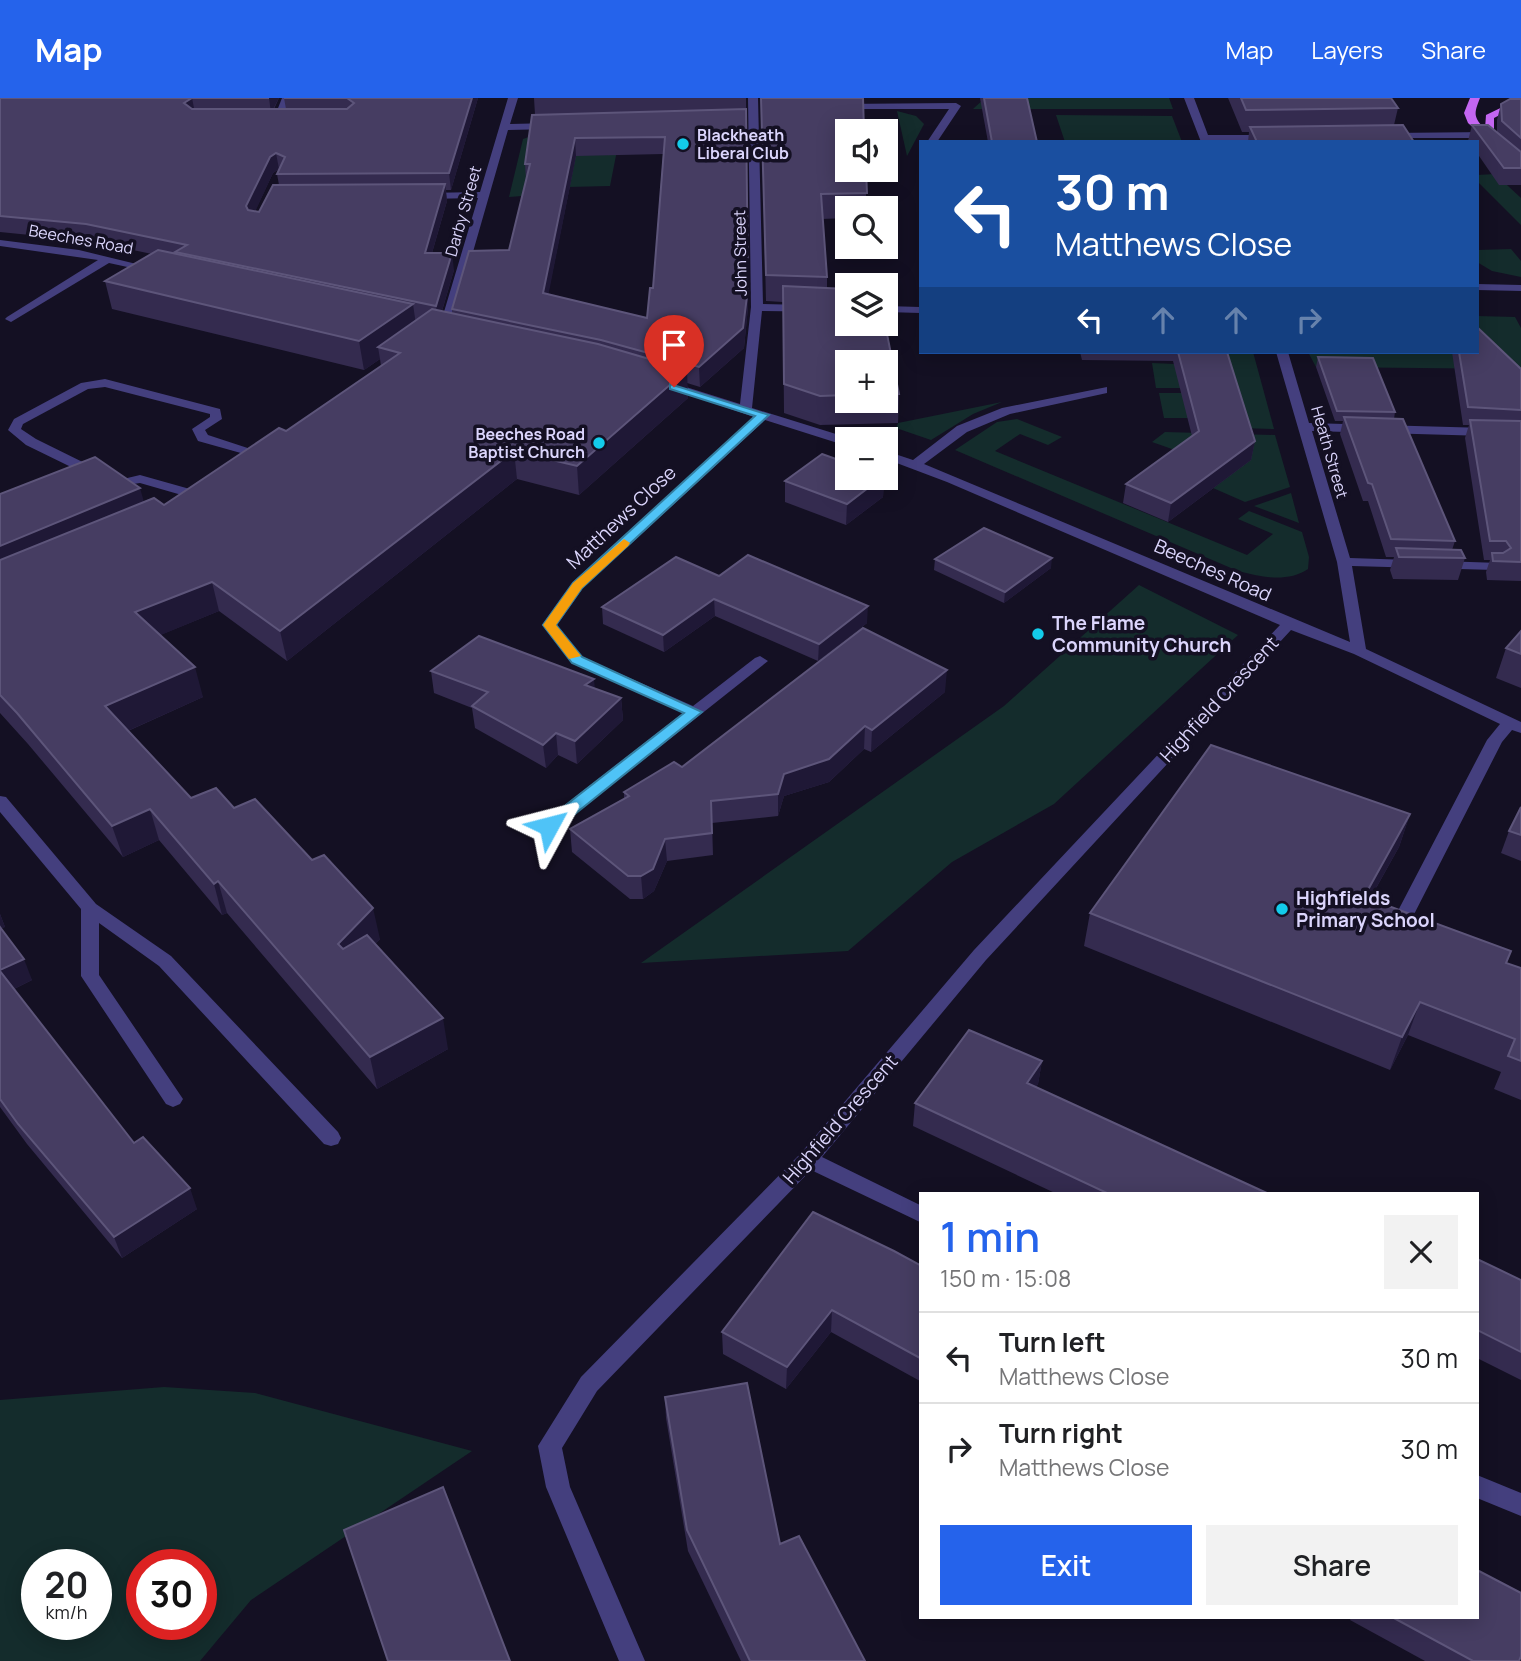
<!DOCTYPE html>
<html lang="en">
<head>
<meta charset="utf-8">
<style>
	body { margin:0; font-family:Manrope,sans-serif; background:#f2f2f2; color:#202124; height:100vh; display:flex; flex-direction:column; font-size:26px; white-space:nowrap }
	* { box-sizing:border-box; margin:0 }
	p { font-size:23px; color:#757577 }
	.icon { flex:none; width:38px; height:38px; fill:none; stroke:currentColor; stroke-width:2; stroke-linecap:round; stroke-linejoin:round }
	.map { position:relative; flex:1; overflow:hidden }
	.side { position:absolute; left:919px; top:1094px; width:560px; height:427px; display:flex; flex-direction:column; background:#fff; border-radius:0px; box-shadow:0 4px 18px #0003 }
	.side>* { flex:none }
	.hud { position:absolute; left:919px; top:42px; width:560px; height:214px; border-radius:0px; box-shadow:0 4px 18px #0003; background:#1a4fa0; color:#fff; overflow:hidden }
	.controls { position:absolute; left:835px; top:21px; display:grid; gap:14px }
	.controls a { display:grid; place-items:center; width:63px; height:63px; border-radius:0px; background:#fff; box-shadow:0 4px 18px #0003; font-size:35px }
	.speed { position:absolute; left:21px; top:1451px; display:flex; gap:14px; font-size:35px; font-weight:700; text-align:center }
	.speed>* { display:grid; place-content:center; width:91px; height:91px; border-radius:50%; background:#fff; box-shadow:0 4px 18px #0003; line-height:1 }
	.speed small { font-size:18px; font-weight:400 }
	.speed .limit { border:10px solid #d22; background:#fff; color:#111 }
	.pin { position:absolute; display:grid; place-items:center; width:60px; height:60px; color:#fff; margin:-72px -30px; border-radius:50% 50% 50% 0; rotate:-45deg; box-shadow:0 0 7px #0007 }
	.pin .icon { rotate:45deg }
	.me { position:absolute; width:77px; margin:-38px; rotate:52deg; stroke-linejoin:round; filter:drop-shadow(0 0 5px #0008) }
	.turn { display:flex; align-items:center; gap:24px; height:147px; padding:0 21px; font-size:32px }
	.turn .icon { width:91px; height:91px; stroke-width:2.5 }
	.turn b { display:block; font-size:49px; line-height:60px }
	.lanes { display:flex; align-items:center; height:66px; padding:0 21px; background:#0003; justify-content:center; gap:35px; direction:ltr }
	.lanes .off { opacity:.35 }
	.round { display:grid; place-items:center; flex:none; width:74px; height:74px; border-radius:0px; background:#f2f2f2 }
	.head { display:flex; align-items:center; justify-content:space-between; height:119px; padding:0 21px }
	h1 { font-size:42px; font-weight:600; line-height:52px; color:#2563eb }
	.button { display:flex; gap:14px; margin-top:auto; padding:14px 21px }
	.button a { flex:1; height:80px; border-radius:0px; background:#2563eb; color:#fff; font-size:28px; font-weight:600; line-height:80px; text-align:center }
	.button a+a { background:#f2f2f2; color:#202124 }
	ul { padding:0; list-style:none }
	li { display:flex; align-items:center; gap:21px; height:91px; padding:0 21px; border-top:2px solid #e0e0e0 }
	li div { flex:1 }
	li b { display:block; font-size:26px }
	li em { font-style:normal }
	header { display:flex; align-items:center; gap:42px; box-sizing:border-box; height:98px; padding:0 35px; background:#2563eb; color:#fff }
	header strong { font-size:33px }
	nav { display:flex; gap:38px; margin-inline-start:auto; font-size:24px }
	.map>svg:first-child { display:block }
	.green { fill:#142c2c; fill-rule:evenodd }
	.lines { fill:none; stroke-linecap:round; stroke-linejoin:round }
	.minor { fill:#443f7e; fill-rule:evenodd }
	.major { fill:#c466f2; fill-rule:evenodd }
	.wall { fill:#342b4f; fill-rule:evenodd }
	.shaded-wall { fill:#1f1836 }
	.building { fill:#463d62; stroke:#5d557a; stroke-width:2; fill-rule:evenodd }
	.route { fill:#4fc3f7; stroke:#337fa1; stroke-width:2 }
	.slow { fill:#f59e0b }
	.poi-dot { fill:#13cbea; stroke:#141023; stroke-width:2.5 }
	.labels { text-anchor:middle; dominant-baseline:central; stroke-width:7; stroke-linejoin:round; paint-order:stroke }
	.far-poi-label { font-size:16px; font-weight:bold; fill:#dbd5fc; stroke:#141023; text-anchor:start }
	.far-street-label { font-size:16px; fill:#dbd5fc; stroke:#141023 }
	.street-label { font-size:19px; fill:#dbd5fc; stroke:#141023 }
	.poi-label { font-size:19px; font-weight:bold; fill:#dbd5fc; stroke:#141023; text-anchor:start }
</style>
</head>
<body>
<header>
<strong>Map</strong>
<nav><a>Map</a><a>Layers</a><a>Share</a></nav>
</header>
<div class="map">
<svg width="1521" height="1563" viewBox="0 0 1521 1563">
	<rect width="100%" height="100%" fill="#141023"/>
	<g class="green">
		<path d="M985,0H1169L1173,11H973Z"/>
		<path d="M897,13L916,18L924,26L907,58Z"/>
		<path d="M1056,17L1172,18L1182,44H1065Z"/>
		<path d="M621,32L610,88L524,90L522,98L509,99L523,41L540,35Z"/>
		<path d="M1495,76L1521,100V127L1477,83V77Z"/>
		<path d="M1511,151L1521,163V179L1492,173L1477,164V152Z"/>
		<path d="M1477,218L1515,219L1521,230V271L1316,269L1308,254H1477Z"/>
		<path d="M1207,254H1253L1274,331L1241,330Z"/>
		<path d="M1152,265L1175,266L1181,290H1156Z"/>
		<path d="M1159,295H1183L1189,320H1164Z"/>
		<path d="M1002,304L973,316L931,342L896,330L898,325Z"/>
		<path d="M1017,321L1062,339L1048,347L1020,336L995,353L1247,457L1273,436L1238,421L1249,413L1302,434L1309,459L1308,471C1287,485 1261,479 1238,473L955,352L997,324Z"/>
		<path d="M1165,334L1275,337L1290,389L1245,404L1213,390L1251,361L1189,357L1152,344Z"/>
		<path d="M1291,395L1299,425L1254,408Z"/>
		<path d="M1139,487L1238,537L1054,706L952,764L848,853L641,865L1004,608Z"/>
		<path d="M164,1289L255,1295L472,1353L251,1502L200,1563H0V1302ZM37,1466H96V1526H37ZM142,1466H201V1526H142Z"/>
	</g>
	<g class="lines">
		<g class="minor">
			<path d="M282,0H292L279,23H273Z"/>
			<path d="M508,0H518L510,26L553,25L558,28L553,31L508,32L450,234L440,236L438,234L478,100L425,101L420,98L425,95L480,94Z"/>
			<path d="M748,0H758L763,206L847,208V214L762,213L752,310L852,341H847V348L765,322L583,490L557,527L582,559L693,608L755,560L760,558L768,563L555,732H543L541,728L543,724L683,615L572,565L542,527L573,484L754,319L661,287L667,283L740,306L751,209Z"/>
			<path d="M1184,0H1194L1208,37H1270L1275,40L1270,43L1201,44Z"/>
			<path d="M840,6L956,5L961,8L937,44H927L949,11H837V7Z"/>
			<path d="M1389,35L1490,34L1495,37L1490,40H1386V36Z"/>
			<path d="M0,142L79,152L161,172L155,175L109,165L11,224L5,221L7,219L98,162L0,148Z"/>
			<path d="M1477,186L1521,187V193L1477,192Z"/>
			<path d="M886,208L920,209V215L886,214Z"/>
			<path d="M1276,254H1288L1309,325L1521,331V339L1312,333L1350,460L1500,465L1502,468L1495,472L1352,468L1366,551L1521,624V635L1512,632L1502,644L1407,830L1404,834H1392L1389,830L1487,642L1500,626L1354,556L1291,532L986,862L822,1059L920,1107V1124L811,1072L597,1293L562,1350L570,1389L645,1563H619L546,1389L538,1348L581,1279L801,1055L974,852L1280,527L947,384L886,361V353L913,362L957,328L1002,310L1107,289V295L1010,316L967,334L924,366L1350,544L1337,464Z"/>
			<path d="M105,281L220,311L222,321L205,332L208,337L266,356L259,360L198,343L192,331L210,319V316L105,289L88,291L23,326L21,331L36,341L119,382L140,377L204,395V401L199,402L140,385L112,389L26,347L8,332L14,321L81,285Z"/>
			<path d="M0,698L6,699L96,806L171,858L338,1034L341,1040L338,1046L331,1048L324,1046L159,868L99,825V877L183,1001L180,1006L173,1009L166,1006L81,878V811L0,714Z"/>
			<path d="M1477,1377L1521,1395V1418L1477,1400Z"/>
		</g>
		<path class="major" d="M1470,0H1480C1474,15 1473,19 1485,31L1486,17L1521,0V6L1494,20V39L1521,64V72L1468,25L1464,15Z"/>
	</g>
	<g class="wall">
		<path d="M0,0H279L274,11H286L284,0H478L451,92H446L447,103L432,155L454,172L442,213L452,215V211L509,152L526,81L525,66L535,17L534,0H746L748,209L744,250L700,289L687,285L688,300L579,397L517,381L287,563L219,513L160,537L203,599L128,633L191,700L234,710L380,841L375,846L448,951L377,991L227,815L222,817L159,742L123,759L28,646L0,615V396L144,404L164,407L286,333L381,268L380,261L364,272L112,211L105,183L152,156L90,143L0,134ZM663,56L653,190L647,220L548,196L576,58ZM279,71L277,76L279,87L259,114L255,113L273,75Z"/>
		<path d="M761,0H863L864,33H847V72H866V110H847V120L822,121L827,179V190L847,191V226H885L899,296L898,325L820,327L784,315L783,204L766,203ZM847,264H886V303H847Z"/>
		<path d="M980,0H1027L1037,44H988Z"/>
		<path d="M1228,0H1391L1398,10L1394,27L1257,44H1248L1249,34H1242Z"/>
		<path d="M1521,1V87H1499L1477,55V44L1468,43L1472,27L1497,34V22L1501,6Z"/>
		<path d="M1080,254H1227L1255,343L1251,362L1168,424L1123,405L1126,386L1192,338L1173,263L1082,262Z"/>
		<path d="M1452,254H1477L1521,271V483L1487,482L1486,474L1490,462H1484L1465,340L1469,327H1463Z"/>
		<path d="M1318,259L1395,314L1394,321L1455,443L1452,452L1465,460L1458,482L1393,481L1390,472L1394,459H1386L1368,403H1363L1340,336L1343,323H1335L1316,269Z"/>
		<path d="M847,380H884L883,399L846,427L785,404V383Z"/>
		<path d="M935,461L1051,470L1004,505L934,472Z"/>
		<path d="M719,478L867,525L818,563L715,518L664,554L603,526L602,509Z"/>
		<path d="M1521,533V590L1496,580L1506,550Z"/>
		<path d="M431,573L595,591L621,600L623,622L577,666L558,657L546,670L475,630L472,610L434,595Z"/>
		<path d="M945,594L871,654L864,651L829,684L784,698L778,718L712,725L713,757L667,763L654,793L643,801H630L572,754L570,731L624,701V694L682,669Z"/>
		<path d="M1521,709V763L1501,755L1509,733Z"/>
		<path d="M1410,716L1399,749L1370,801L1507,865L1521,870V1002L1494,991L1501,974L1408,937L1390,972L1084,848L1090,815Z"/>
		<path d="M0,816L5,829L1,830L32,882L14,891L134,1045L197,1111L122,1160L27,1046L0,1009Z"/>
		<path d="M1042,963L1038,986L1036,989L1269,1096H1057L913,1028L915,1005Z"/>
		<path d="M1477,1161L1521,1182V1282L1477,1260Z"/>
		<path d="M920,1167V1283L831,1234L786,1291L723,1256L722,1234Z"/>
		<path d="M665,1299L780,1446L865,1563H741L688,1453L666,1320Z"/>
		<path d="M1351,1519H1477L1519,1563H1425L1350,1522Z"/>
	</g>
	<g class="shaded-wall">
		<path d="M192,0L195,15L184,5Z"/>
		<path d="M269,0H279L271,15Z"/>
		<path d="M472,0H478L451,92L449,75Z"/>
		<path d="M575,40L576,58L545,214L543,195Z"/>
		<path d="M276,55L279,71L273,75L250,125L246,108L270,59Z"/>
		<path d="M445,86L447,103L427,172L425,155Z"/>
		<path d="M452,155L454,172L438,226L436,208Z"/>
		<path d="M748,190V209L744,250L700,289L699,269Z"/>
		<path d="M413,206L417,234L378,249L380,261L364,272L359,243Z"/>
		<path d="M687,272L688,300L579,397L577,368Z"/>
		<path d="M1255,343L1251,362L1168,424L1171,405Z"/>
		<path d="M514,353L517,381L287,563L280,533Z"/>
		<path d="M881,380H884L883,399L846,427L847,406Z"/>
		<path d="M140,390L148,418L0,481V448Z"/>
		<path d="M1052,460L1051,470L1004,505L1005,494Z"/>
		<path d="M212,484L219,513L144,544L135,514Z"/>
		<path d="M714,501L715,518L664,554L663,537Z"/>
		<path d="M868,508L867,525L818,563L819,546Z"/>
		<path d="M195,569L203,599L114,639L105,608Z"/>
		<path d="M947,572L945,594L871,654L872,632Z"/>
		<path d="M594,581L596,603L585,587Z"/>
		<path d="M621,600L623,622L577,666L575,643Z"/>
		<path d="M865,628L864,651L829,684L784,698L778,718V696L784,676Z"/>
		<path d="M556,635L558,657L546,670L543,647Z"/>
		<path d="M150,711L159,742L123,759L112,728Z"/>
		<path d="M1410,716L1399,749L1353,831L1364,799Z"/>
		<path d="M665,741L667,763L654,793L643,801L641,778Z"/>
		<path d="M218,783L227,815L222,817L214,786Z"/>
		<path d="M373,810L380,841L345,877L338,846Z"/>
		<path d="M0,816L5,829L0,831Z"/>
		<path d="M24,861L32,882L8,894L0,872Z"/>
		<path d="M1420,904L1408,937L1390,972L1402,939Z"/>
		<path d="M443,920L448,951L377,991L370,959Z"/>
		<path d="M1042,963L1038,986L1023,1008L1027,985Z"/>
		<path d="M190,1090L197,1111L122,1160L114,1139Z"/>
		<path d="M832,1212L831,1234L786,1291L787,1269Z"/>
	</g>
	<g class="building">
		<path d="M0,0H269H192L184,5L192,11H347L354,5L347,0H284H472L449,75L277,76L285,59L276,55L270,59L246,108L248,112L259,114L273,87L445,86L425,155H452L436,208L175,154L187,147L86,126L0,118Z"/>
		<path d="M761,0H863L864,33H847V72H866L867,95L821,96L827,179L766,177Z"/>
		<path d="M984,0H1027L1037,44H992Z"/>
		<path d="M1241,0H1391L1398,10L1246,12Z"/>
		<path d="M1510,1H1521V40L1502,23L1501,6Z"/>
		<path d="M746,11L748,190L743,230L699,269L601,242L452,211L469,153L509,152L530,66H525L532,17ZM665,39L653,190H650L647,220L543,195L575,40Z"/>
		<path d="M1403,27L1414,44H1257L1250,29Z"/>
		<path d="M1472,27H1488L1521,54V70H1504Z"/>
		<path d="M158,152L413,206L359,243L105,183Z"/>
		<path d="M783,188L847,191V226H885L899,296H886V264H847V297L820,298L784,286Z"/>
		<path d="M432,211L598,246L687,272L577,368L514,353L280,533L212,484L135,514L195,569L105,608L191,700L216,690L234,710L255,701L312,762L324,757L373,810L338,846L343,851L367,837L443,920L370,959L218,783L214,786L150,711L112,728L17,615L0,597V462L154,400L164,407L279,330L286,333L400,255L378,249Z"/>
		<path d="M1477,229L1521,271V312L1468,309L1459,254H1477Z"/>
		<path d="M1178,254H1227L1255,343L1171,405L1126,386L1199,333Z"/>
		<path d="M1318,259L1373,260L1395,314L1337,313Z"/>
		<path d="M1344,319L1403,321L1455,443L1391,441L1372,386L1368,385Z"/>
		<path d="M1470,322L1521,323V464L1493,463L1492,455H1503L1511,450L1506,443H1490Z"/>
		<path d="M822,356L847,365V380H881L847,406L785,383Z"/>
		<path d="M95,359L140,390L0,448V396Z"/>
		<path d="M984,430L1052,460L1005,494L935,461Z"/>
		<path d="M1396,450L1461,452L1465,460L1399,459Z"/>
		<path d="M748,457L868,508L819,546L714,501L663,537L602,509L676,459L719,478Z"/>
		<path d="M863,530L947,572L872,632L865,628L829,661L784,676L778,696L711,703L712,735L665,741L653,771L641,778H628L570,731L629,698L624,694L674,664L682,669Z"/>
		<path d="M1521,533V556L1506,550Z"/>
		<path d="M479,538L594,581L585,587L621,600L575,643L556,635L543,647L472,608L488,594L431,573Z"/>
		<path d="M1211,647L1410,716L1364,799L1511,853L1506,865L1521,870V963L1508,958L1515,941L1420,904L1402,939L1090,815Z"/>
		<path d="M1521,709V737L1509,733Z"/>
		<path d="M0,829L24,861L0,872Z"/>
		<path d="M0,873L134,1045L143,1039L190,1090L114,1139L18,1026L0,1001Z"/>
		<path d="M969,932L1042,963L1027,985L1269,1096H1109L915,1005Z"/>
		<path d="M813,1114L894,1153L920,1167V1260L832,1212L787,1269L722,1234Z"/>
		<path d="M1477,1161L1521,1182V1254L1477,1232Z"/>
		<path d="M747,1285L780,1446L799,1438L865,1563H750L687,1432L665,1299Z"/>
		<path d="M443,1389L510,1563H388L344,1432Z"/>
		<path d="M1477,1472L1521,1495V1558L1519,1563H1473L1392,1519H1477Z"/>
	</g>
	<path class="route" d="M670,286L769,317L582,490L556,527L582,559L702,614L555,732H544V724L684,615L572,565L543,527L573,485L755,318L670,291Z"/>
	<path class="slow" d="M624,441L630,445L628,448L582,490L556,527L581,558L569,561L543,527L573,485Z"/>
	<g class="poi-dot">
		<circle cx="683" cy="46" r="7"/>
		<circle cx="599" cy="345" r="7"/>
		<circle cx="1038" cy="536" r="7"/>
		<circle cx="1282" cy="811" r="7"/>
	</g>
	<g class="labels">
		<g class="far-poi-label">
			<text x="697" y="37">Blackheath<tspan x="697" dy="18">Liberal Club</tspan></text>
			<text x="585" y="336" text-anchor="end">Beeches Road<tspan x="585" dy="18">Baptist Church</tspan></text>
		</g>
		<g class="far-street-label">
			<text transform="translate(463 113) rotate(-74)">Darby Street</text>
			<text transform="translate(81 141) rotate(10)">Beeches Road</text>
			<text transform="translate(740 155) rotate(-91)">John Street</text>
			<text transform="translate(1330 354) rotate(74)">Heath Street</text>
		</g>
		<g class="street-label">
			<text transform="translate(621 419) rotate(-43)">Matthews Close</text>
			<text transform="translate(1213 472) rotate(24)">Beeches Road</text>
			<text transform="translate(1219 601) rotate(-47)">Highfield Crescent</text>
			<text transform="translate(840 1021) rotate(-49)">Highfield Crescent</text>
		</g>
		<g class="poi-label">
			<text x="1052" y="525">The Flame<tspan x="1052" dy="22">Community Church</tspan></text>
			<text x="1296" y="800">Highfields<tspan x="1296" dy="22">Primary School</tspan></text>
		</g>
	</g>
</svg>
<div class="controls">
<a><svg class="icon" aria-label="sound" viewBox="0 0 24 24"><path d="M4 9h4l5-4v14l-5-4H4zM17 9q2 3 0 6"/></svg></a>
<a><svg class="icon" aria-label="search" viewBox="0 0 24 24"><circle cx="10" cy="10" r="6"/><path d="M15 15l6 6"/></svg></a>
<a><svg class="icon" aria-label="layers" viewBox="0 0 24 24"><path d="M12 4l9 5-9 5-9-5zM3 14l9 5 9-5"/></svg></a>
<a>+</a>
<a>−</a>
</div>
<div class="speed"><div>20<small>km/h</small></div><div class="limit">30</div></div>
<div class="pin" style="left:674px;top:289px;background:#d93025"><svg class="icon" aria-label="arrive" viewBox="0 0 24 24"><path d="M6 21V4h12l-3 4 3 4H6"/></svg></div>
<svg class="me" style="left:549px;top:728px" viewBox="-20 -20 40 40"><path d="M0-17L14 15 0 8-14 15z" fill="#4fc3f7" stroke="#fff" stroke-width="4"/></svg>
<div class="hud">
<div class="turn"><svg class="icon" aria-label="left" viewBox="0 0 24 24"><path d="M17 20v-9H6M10 6l-5 5 5 5"/></svg><div><b>30 m</b>Matthews Close</div></div>
<div class="lanes"><svg class="icon" aria-label="left" viewBox="0 0 24 24"><path d="M17 20v-9H6M10 6l-5 5 5 5"/></svg><svg class="icon off" aria-label="ahead" viewBox="0 0 24 24"><path d="M12 20V5M6 11l6-6 6 6"/></svg><svg class="icon off" aria-label="ahead" viewBox="0 0 24 24"><path d="M12 20V5M6 11l6-6 6 6"/></svg><svg class="icon off" aria-label="right" viewBox="0 0 24 24"><path d="M7 20v-9h11M14 6l5 5-5 5"/></svg></div>
</div>
<section class="side">
<div class="head"><div><h1>1 min</h1><p>150 m · 15:08</p></div><a class="round"><svg class="icon" aria-label="close" viewBox="0 0 24 24"><path d="M6 6l12 12M18 6L6 18"/></svg></a></div>
<ul>
<li><svg class="icon" aria-label="left" viewBox="0 0 24 24"><path d="M17 20v-9H6M10 6l-5 5 5 5"/></svg><div><b>Turn left</b><p>Matthews Close</p></div><em>30 m</em></li>
<li><svg class="icon" aria-label="right" viewBox="0 0 24 24"><path d="M7 20v-9h11M14 6l5 5-5 5"/></svg><div><b>Turn right</b><p>Matthews Close</p></div><em>30 m</em></li>
</ul>
<div class="button"><a>Exit</a><a>Share</a></div>
</section>
</div>
</body>
</html>
